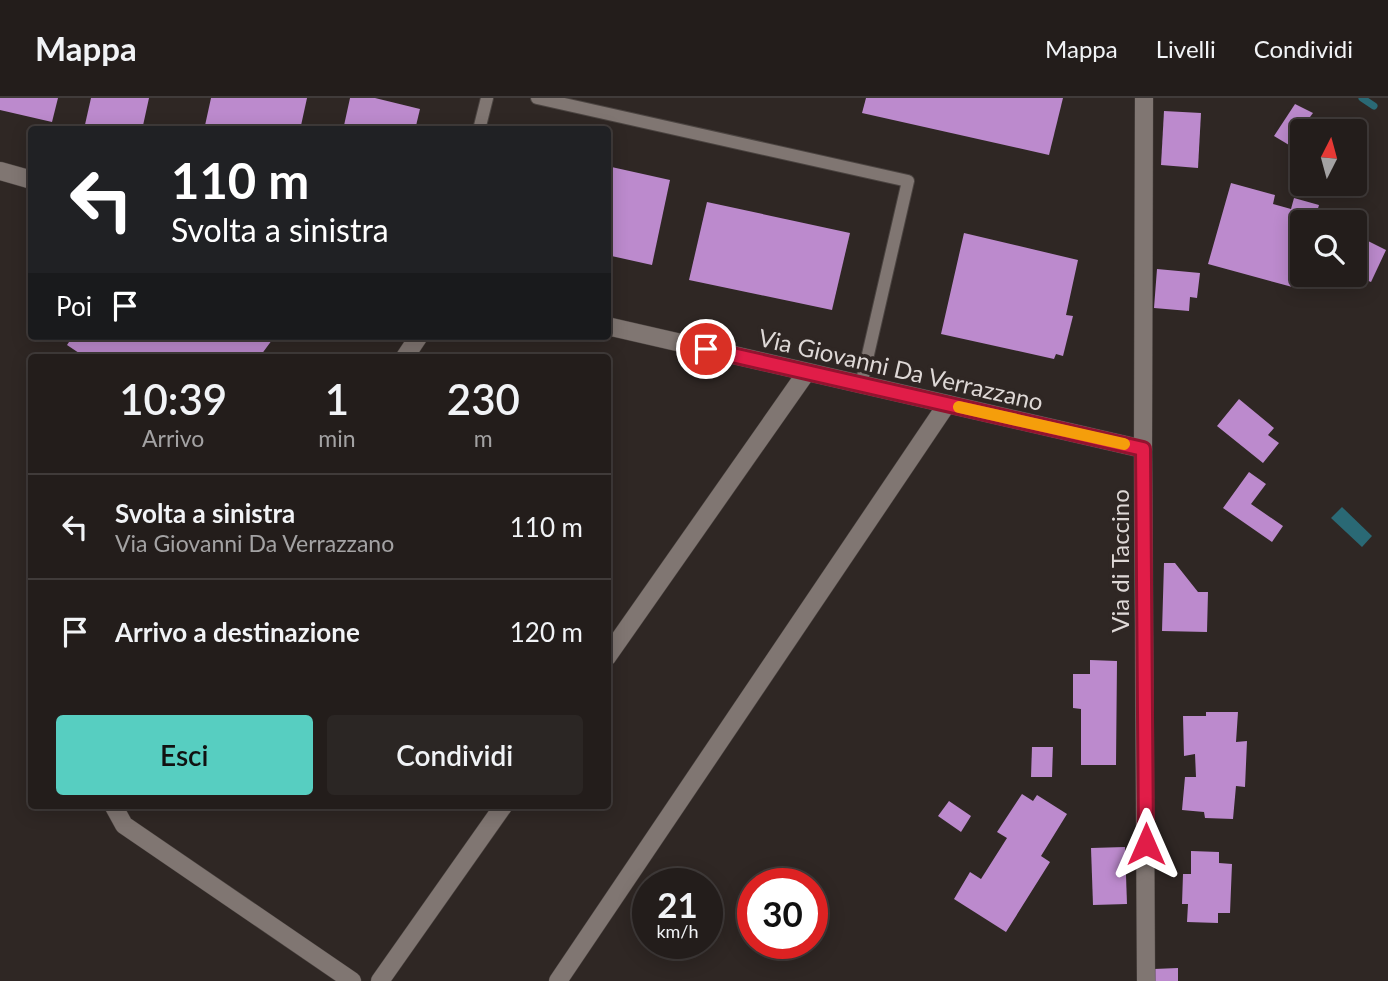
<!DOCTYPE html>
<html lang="it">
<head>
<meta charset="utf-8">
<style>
	body { margin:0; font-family:Lato,sans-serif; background:#2b2624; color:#f1f3f6; height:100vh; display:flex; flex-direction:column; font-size:26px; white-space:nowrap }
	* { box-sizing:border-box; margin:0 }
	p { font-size:23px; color:#a3a2a3 }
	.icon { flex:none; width:38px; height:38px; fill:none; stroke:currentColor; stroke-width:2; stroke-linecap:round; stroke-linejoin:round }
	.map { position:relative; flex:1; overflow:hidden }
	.sheet { position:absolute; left:28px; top:256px; width:583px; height:455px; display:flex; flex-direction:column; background:#231d1b; border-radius:7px; box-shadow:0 4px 18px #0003,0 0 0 2px #403b3a }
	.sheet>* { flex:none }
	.top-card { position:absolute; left:28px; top:28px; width:583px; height:214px; border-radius:7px; box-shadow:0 4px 18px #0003,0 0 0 2px #403b3a; background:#202124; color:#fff; overflow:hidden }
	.needle { width:46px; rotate:6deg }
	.fabs { position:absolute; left:1290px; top:21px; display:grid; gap:14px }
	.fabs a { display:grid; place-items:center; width:77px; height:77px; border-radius:7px; background:#231d1b; box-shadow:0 4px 18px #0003,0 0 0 2px #403b3a; font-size:35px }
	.speed { position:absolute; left:632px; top:770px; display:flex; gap:14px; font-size:35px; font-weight:700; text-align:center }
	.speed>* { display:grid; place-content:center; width:91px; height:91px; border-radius:50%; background:#231d1b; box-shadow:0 4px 18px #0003,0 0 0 2px #403b3a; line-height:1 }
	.speed small { font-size:18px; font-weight:400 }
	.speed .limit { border:10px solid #d22; background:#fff; color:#111 }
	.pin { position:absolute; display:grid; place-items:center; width:60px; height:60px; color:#fff; margin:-30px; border:4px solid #fff; border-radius:50%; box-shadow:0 2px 7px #0007 }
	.me { position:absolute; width:77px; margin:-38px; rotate:0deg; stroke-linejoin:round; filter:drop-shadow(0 0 5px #0008) }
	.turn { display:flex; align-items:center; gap:24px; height:147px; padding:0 28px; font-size:32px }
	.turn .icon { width:91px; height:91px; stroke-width:2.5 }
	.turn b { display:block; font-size:49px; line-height:60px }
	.then { display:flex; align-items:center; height:66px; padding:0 28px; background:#0003; gap:14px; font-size:26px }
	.eta { display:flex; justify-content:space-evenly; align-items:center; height:119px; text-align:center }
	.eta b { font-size:42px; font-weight:600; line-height:49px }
	.cta { display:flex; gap:14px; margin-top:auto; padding:14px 28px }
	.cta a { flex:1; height:80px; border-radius:7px; background:#57cec1; color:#111; font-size:28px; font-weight:600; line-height:80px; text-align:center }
	.cta a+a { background:#2b2624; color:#f1f3f6 }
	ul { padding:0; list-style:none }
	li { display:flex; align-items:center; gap:21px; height:105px; padding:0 28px; border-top:2px solid #403b3a }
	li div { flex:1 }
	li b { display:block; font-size:26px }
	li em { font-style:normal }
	header { display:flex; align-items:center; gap:42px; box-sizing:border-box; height:98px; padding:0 35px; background:#231d1b; border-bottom:2px solid #403b3a }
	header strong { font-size:33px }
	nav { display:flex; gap:38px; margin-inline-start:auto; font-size:24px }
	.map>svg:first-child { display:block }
	.water { fill:#2a6975 }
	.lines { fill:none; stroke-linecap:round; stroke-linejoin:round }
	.stream { stroke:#2a6975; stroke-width:7 }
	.building { fill:#bc8acd }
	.lane-casing { stroke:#4b4441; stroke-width:14 }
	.street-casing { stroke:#4b4441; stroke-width:19 }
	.lane { stroke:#807672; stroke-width:12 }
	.street { stroke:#807672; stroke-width:18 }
	.route-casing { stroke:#92132f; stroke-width:18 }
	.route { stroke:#e11d48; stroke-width:12 }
	.slow { stroke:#f59e0b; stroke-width:12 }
	.labels { text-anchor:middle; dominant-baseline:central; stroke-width:7; stroke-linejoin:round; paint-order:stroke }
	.street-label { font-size:24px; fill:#ded8d6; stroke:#2f2724 }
</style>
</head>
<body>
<header>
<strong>Mappa</strong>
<nav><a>Mappa</a><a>Livelli</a><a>Condividi</a></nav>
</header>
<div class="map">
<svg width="1388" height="883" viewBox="0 0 1388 883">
	<rect width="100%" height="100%" fill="#2f2724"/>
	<path class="water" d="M1342,409L1372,438L1362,449L1331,420Z"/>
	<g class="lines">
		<path class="stream" d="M1362,0L1374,8"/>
	</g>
	<g class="building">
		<path d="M0,0H58L52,24L0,12Z"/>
		<path d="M91,0H149L142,32L84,31Z"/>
		<path d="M211,0H307L300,32H204Z"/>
		<path d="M350,0H375L420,11L415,32H343Z"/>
		<path d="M866,0H1063L1049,57L862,15Z"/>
		<path d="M1295,6L1313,15L1289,47L1274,38Z"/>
		<path d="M1164,13L1201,15L1198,70L1161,67Z"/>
		<path d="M607,68L670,82L652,167L607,157Z"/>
		<path d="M1231,85L1275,97L1273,106L1291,111L1294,100L1319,107L1314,124H1302V134L1295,132L1289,153L1302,157V171L1296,190L1208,166Z"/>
		<path d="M707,104L850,135L832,212L689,182Z"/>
		<path d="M964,135L1078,162L1066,217L1073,218L1063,258L1056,256L1054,261L941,236Z"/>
		<path d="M1354,136L1386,152L1371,184L1354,177Z"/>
		<path d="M1157,171L1200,175L1197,200L1190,199L1189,213L1154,210Z"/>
		<path d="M73,238H275L261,257L264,259H85L67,247Z"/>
		<path d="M1239,301L1274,330L1268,337L1279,345L1263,365L1217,328Z"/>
		<path d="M1249,374L1266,386L1251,406L1283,428L1272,444L1223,410Z"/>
		<path d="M1164,465H1175L1198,494H1208L1207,534L1162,533Z"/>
		<path d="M1090,562L1117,563L1116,667H1081V611L1073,610V576H1090Z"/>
		<path d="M1206,614H1238L1236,644L1247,643L1245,689L1236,688L1233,721L1205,720L1204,714L1182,712L1185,679H1196L1195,656L1184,658L1183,618H1206Z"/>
		<path d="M1032,649H1053L1052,679H1031Z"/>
		<path d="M1022,696L1033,703L1037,697L1067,716L1041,758L1050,764L1006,834L954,801L970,774L981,781L1007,740L997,734Z"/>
		<path d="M949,703L971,718L961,734L938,718Z"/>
		<path d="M1125,749L1127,806L1093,807L1091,750Z"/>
		<path d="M1191,753L1219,754V765L1232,766L1230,815H1218V825L1187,824L1188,806H1182L1183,776H1191Z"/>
		<path d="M1178,870V883H1155L1154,871Z"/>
	</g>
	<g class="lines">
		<g class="lane-casing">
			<g id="lane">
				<path d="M537,0L908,83L861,287"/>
				<path d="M479,32L487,0"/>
			</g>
		</g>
		<g class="street-casing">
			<g id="street">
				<path d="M1144,0L1143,351L1146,883"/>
				<path d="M0,73L32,82"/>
				<path d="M607,228L1143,351"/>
				<path d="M405,259L419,238"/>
				<path d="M607,559L806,275"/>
				<path d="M113,707L124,727L352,883"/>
				<path d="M380,883L504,707"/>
				<path d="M558,883L947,306"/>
			</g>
		</g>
		<use href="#lane" class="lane"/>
		<use href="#street" class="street"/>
	</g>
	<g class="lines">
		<g class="route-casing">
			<path id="route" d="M706,251L1143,351L1146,746"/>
		</g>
		<use href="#route" class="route"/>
		<path class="slow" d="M959,309L1124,346"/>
	</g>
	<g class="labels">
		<g class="street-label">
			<text transform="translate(901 271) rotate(13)">Via Giovanni Da Verrazzano</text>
			<text transform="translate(1119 463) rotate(-90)">Via di Taccino</text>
		</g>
	</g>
</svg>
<div class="fabs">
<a><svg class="needle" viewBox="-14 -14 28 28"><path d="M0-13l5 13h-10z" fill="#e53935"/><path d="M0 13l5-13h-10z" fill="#a3a2a3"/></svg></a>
<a><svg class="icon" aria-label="search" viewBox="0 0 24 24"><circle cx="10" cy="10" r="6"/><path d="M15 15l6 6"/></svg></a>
</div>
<div class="speed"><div>21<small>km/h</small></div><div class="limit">30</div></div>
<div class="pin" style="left:706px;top:251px;background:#d93025"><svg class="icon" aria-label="arrive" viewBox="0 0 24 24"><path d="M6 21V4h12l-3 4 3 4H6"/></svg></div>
<svg class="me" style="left:1146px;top:746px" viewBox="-20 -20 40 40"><path d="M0-17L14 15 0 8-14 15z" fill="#e11d48" stroke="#fff" stroke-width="4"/></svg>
<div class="top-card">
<div class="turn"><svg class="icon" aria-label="left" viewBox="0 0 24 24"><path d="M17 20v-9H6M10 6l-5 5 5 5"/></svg><div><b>110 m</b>Svolta a sinistra</div></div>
<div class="then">Poi<svg class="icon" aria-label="arrive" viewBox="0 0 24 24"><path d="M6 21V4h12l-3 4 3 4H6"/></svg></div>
</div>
<section class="sheet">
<div class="eta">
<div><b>10:39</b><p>Arrivo</p></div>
<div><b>1</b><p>min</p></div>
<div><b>230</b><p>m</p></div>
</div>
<ul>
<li><svg class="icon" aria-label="left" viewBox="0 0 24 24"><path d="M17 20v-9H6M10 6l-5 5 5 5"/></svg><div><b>Svolta a sinistra</b><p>Via Giovanni Da Verrazzano</p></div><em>110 m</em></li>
<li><svg class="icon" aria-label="arrive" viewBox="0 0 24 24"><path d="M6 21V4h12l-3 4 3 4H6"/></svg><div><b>Arrivo a destinazione</b></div><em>120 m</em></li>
</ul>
<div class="cta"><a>Esci</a><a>Condividi</a></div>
</section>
</div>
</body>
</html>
